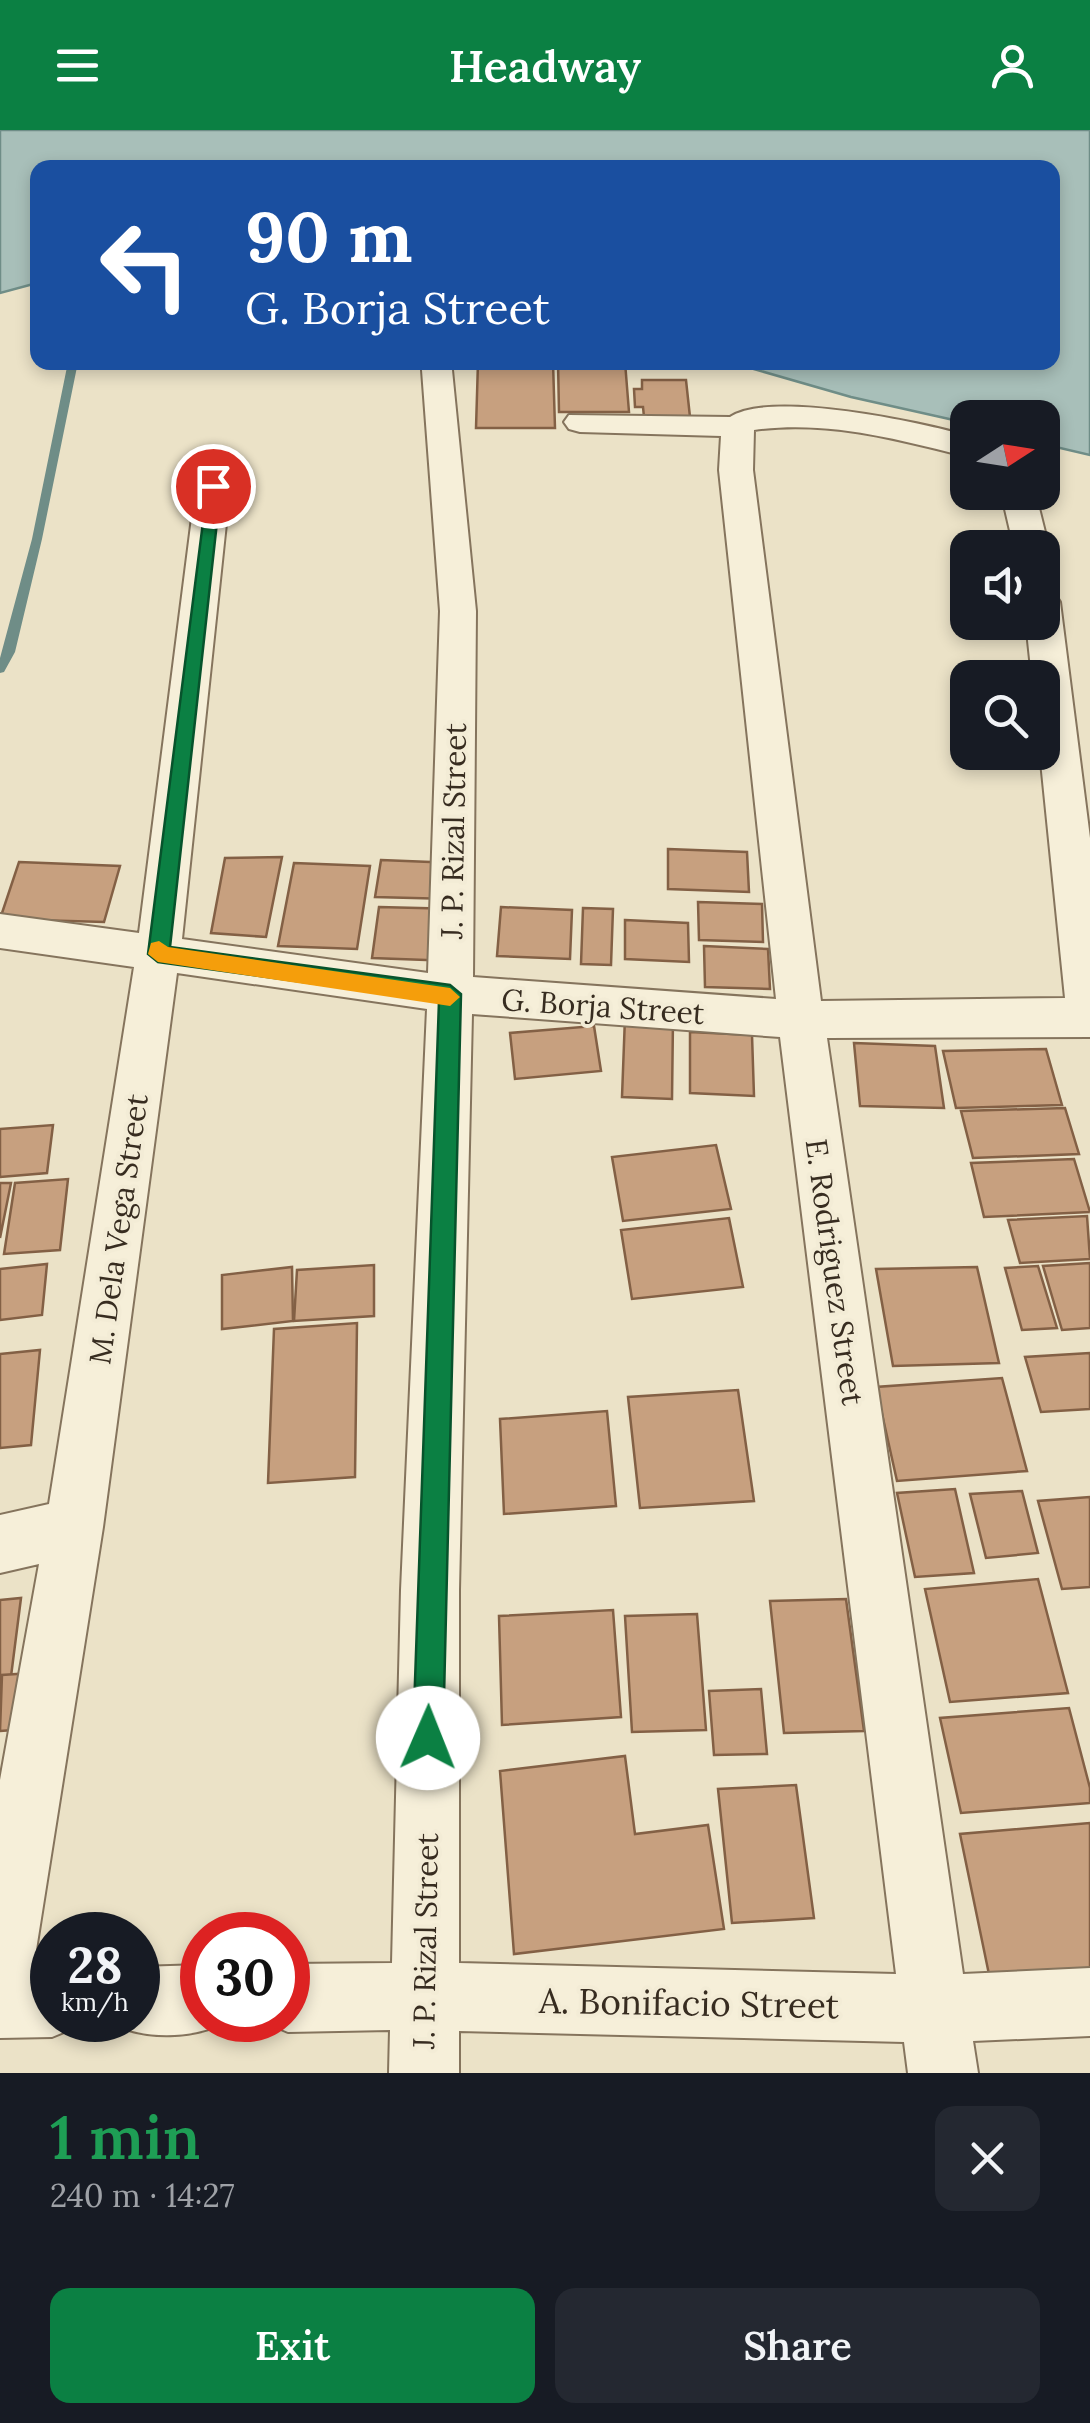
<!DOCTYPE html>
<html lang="en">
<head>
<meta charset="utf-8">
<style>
	body { margin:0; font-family:Lora,serif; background:#242831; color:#f1f3f6; height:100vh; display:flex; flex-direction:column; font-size:38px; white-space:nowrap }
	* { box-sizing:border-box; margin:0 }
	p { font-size:32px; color:#9ea1a6 }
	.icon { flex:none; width:55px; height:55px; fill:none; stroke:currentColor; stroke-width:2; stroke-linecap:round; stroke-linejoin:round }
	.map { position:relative; height:1943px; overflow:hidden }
	.panel { display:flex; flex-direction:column; background:#171b24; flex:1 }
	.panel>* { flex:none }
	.hud { position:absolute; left:30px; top:30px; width:1030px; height:210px; border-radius:20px; box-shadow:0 5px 15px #0003; background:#1a4fa0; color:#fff; overflow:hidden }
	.needle { width:65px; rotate:78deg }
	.tools { position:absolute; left:950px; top:270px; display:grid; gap:20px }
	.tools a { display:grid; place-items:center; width:110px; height:110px; border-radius:20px; background:#171b24; box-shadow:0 5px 15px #0003; font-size:50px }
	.speed { position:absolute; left:30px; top:1782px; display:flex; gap:20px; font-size:50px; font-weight:700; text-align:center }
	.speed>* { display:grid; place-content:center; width:130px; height:130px; border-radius:50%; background:#171b24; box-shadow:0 5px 15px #0003; line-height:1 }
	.speed small { font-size:25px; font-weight:400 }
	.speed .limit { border:15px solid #d22; background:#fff; color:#111 }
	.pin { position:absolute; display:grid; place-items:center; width:85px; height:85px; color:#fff; margin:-42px; border:5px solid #fff; border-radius:50%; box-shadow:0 2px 10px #0007 }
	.me { position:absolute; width:110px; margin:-55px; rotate:1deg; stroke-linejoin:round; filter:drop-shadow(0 0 8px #0008) }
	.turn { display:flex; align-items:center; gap:35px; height:210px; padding:0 50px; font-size:45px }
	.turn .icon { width:130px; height:130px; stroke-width:2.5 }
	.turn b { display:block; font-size:70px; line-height:85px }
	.round { display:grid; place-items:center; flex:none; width:105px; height:105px; border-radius:20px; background:#242831 }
	.overview { display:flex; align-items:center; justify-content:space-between; height:170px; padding:0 50px }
	h1 { font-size:60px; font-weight:600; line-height:75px; color:#1e9e55 }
	.cta { display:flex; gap:20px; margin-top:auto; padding:20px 50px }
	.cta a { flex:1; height:115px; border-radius:20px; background:#0b8043; color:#fff; font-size:40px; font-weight:600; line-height:115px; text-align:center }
	.cta a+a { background:#242831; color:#f1f3f6 }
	header { display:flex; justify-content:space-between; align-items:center; height:130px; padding:0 50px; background:#0b8043; color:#fff; font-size:45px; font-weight:600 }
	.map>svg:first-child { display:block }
	.water { fill:#a8bfb9; stroke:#6f8d87; stroke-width:2.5 }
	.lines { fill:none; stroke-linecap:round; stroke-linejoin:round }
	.stream { fill:#6f8d87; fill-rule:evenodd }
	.building { fill:#c7a07f; stroke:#836045; stroke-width:2.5 }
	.minor-casing { stroke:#85745d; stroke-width:4 }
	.minor { fill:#f6efd9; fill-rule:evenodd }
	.route { fill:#0b8043; stroke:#07532c; stroke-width:2.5 }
	.slow { fill:#f59e0b }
	.labels { text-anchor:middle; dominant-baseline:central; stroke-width:8; stroke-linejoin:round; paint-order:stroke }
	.street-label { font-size:30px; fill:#372c20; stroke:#f3ecd6 }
	.near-street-label { font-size:35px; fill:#372c20; stroke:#f3ecd6 }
</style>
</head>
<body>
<header><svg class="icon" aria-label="menu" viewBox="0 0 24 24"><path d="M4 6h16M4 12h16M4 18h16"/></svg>Headway<svg class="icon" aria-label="person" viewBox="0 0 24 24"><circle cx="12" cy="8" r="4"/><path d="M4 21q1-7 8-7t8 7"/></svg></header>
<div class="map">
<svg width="1090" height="1943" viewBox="0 0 1090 1943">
	<rect width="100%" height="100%" fill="#ebe2c7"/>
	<path class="water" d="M0,0H1090V325L1043,314L1042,288H968L967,293L851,267L733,233L1052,232V38H38L37,153L0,163Z"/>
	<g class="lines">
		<path class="stream" d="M68,232H78L42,409L15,522L4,542L0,543V528L32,409Z"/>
	</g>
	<g class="building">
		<path d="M478,232H553L555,298H476Z"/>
		<path d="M558,232H625L629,282H559Z"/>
		<path d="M642,250H686L690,287H644L643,277H635L634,259H642Z"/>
		<path d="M668,719L747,722L749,762L668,759Z"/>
		<path d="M282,727L266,807L211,803L225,728Z"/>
		<path d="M381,730L455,733L451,769L375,767Z"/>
		<path d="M19,732L120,736L104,792L0,789Z"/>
		<path d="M294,733L370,736L357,819L278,816Z"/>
		<path d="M698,772L762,774L763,812L699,810Z"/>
		<path d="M379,777L458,779L453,831L372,828Z"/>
		<path d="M501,777L572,780L570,829L497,826Z"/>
		<path d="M583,778L613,779L611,835L581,834Z"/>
		<path d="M625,790L688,793L689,832L625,829Z"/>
		<path d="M704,816L768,819L770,859L705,857Z"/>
		<path d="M625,887L673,890L672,969L622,967Z"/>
		<path d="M594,896L601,941L515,949L510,903Z"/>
		<path d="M690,902L752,905L754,966L690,963Z"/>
		<path d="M854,913L935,916L944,978L860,976Z"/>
		<path d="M1046,919L1062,975L956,978L943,921Z"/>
		<path d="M1065,978L1079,1024L973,1028L961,981Z"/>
		<path d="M53,995L47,1043L0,1047V999Z"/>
		<path d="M716,1015L731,1079L623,1091L612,1027Z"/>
		<path d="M1074,1029L1090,1082L984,1087L971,1033Z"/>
		<path d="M68,1049L60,1120L4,1124L15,1053Z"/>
		<path d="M0,1053H11L0,1108Z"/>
		<path d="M1087,1086L1090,1129L1020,1133L1008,1090Z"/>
		<path d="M729,1088L743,1157L632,1169L621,1100Z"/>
		<path d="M1090,1133V1198L1062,1200L1043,1136Z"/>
		<path d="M47,1134L42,1185L0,1190V1139Z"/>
		<path d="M374,1135V1186L294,1191L297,1140Z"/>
		<path d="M1038,1136L1057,1198L1022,1200L1005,1138Z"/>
		<path d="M292,1137L293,1191L222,1199V1145Z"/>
		<path d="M977,1137L999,1233L893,1236L876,1139Z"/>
		<path d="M357,1193L355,1347L268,1353L274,1199Z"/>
		<path d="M40,1220L31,1315L0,1318V1224Z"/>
		<path d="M1090,1223V1279L1041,1282L1025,1227Z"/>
		<path d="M1002,1248L1027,1341L897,1351L876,1257Z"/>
		<path d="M738,1260L754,1371L640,1378L628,1267Z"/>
		<path d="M607,1281L616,1376L504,1384L500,1289Z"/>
		<path d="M955,1359L974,1443L915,1447L897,1363Z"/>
		<path d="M1022,1361L1038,1423L986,1428L970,1364Z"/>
		<path d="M1090,1367V1457L1062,1459L1038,1371Z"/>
		<path d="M1038,1449L1068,1563L950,1572L925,1459Z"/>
		<path d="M21,1468L8,1570L0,1571V1470Z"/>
		<path d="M846,1469L864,1601L784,1603L770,1471Z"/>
		<path d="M613,1480L621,1587L502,1595L499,1486Z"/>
		<path d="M697,1484L706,1600L632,1602L625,1486Z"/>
		<path d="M61,1541L55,1597L0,1601L2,1545Z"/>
		<path d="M761,1559L767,1624L714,1625L709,1561Z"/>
		<path d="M1069,1578L1090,1658V1673L961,1683L940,1588Z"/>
		<path d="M625,1626L635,1704L708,1695L724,1799L514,1824L500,1641Z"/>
		<path d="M796,1655L814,1788L732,1793L718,1659Z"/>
		<path d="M1090,1693V1849L992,1859L960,1704Z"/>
	</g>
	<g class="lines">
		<g class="minor-casing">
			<g id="minor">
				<path d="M444,232L452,240L476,481L473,847L776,869L719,340L721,306L580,302L569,299L564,292L569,285L730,287C770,260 921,292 968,306V327C897,309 827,290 754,300L753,340L821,871L1065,868L1040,622L1042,548H1032L1026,492H1042V460L1055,464L1060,472L1090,708V907L827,908L963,1844L1090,1838V1906L973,1911L978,1943H908L904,1912L459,1901V1943H389L390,1900L288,1902L264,1892L288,1890V1834L392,1833L401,1460L427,879L177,843L103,1397L33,1839H52V1890H79L76,1897L52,1907L0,1908V1650L39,1434L0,1443V1385L49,1374L134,837L0,818V784L139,803L196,356L201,349H225L230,356L182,809L428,843L440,481L422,240L426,233ZM472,884L780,907L896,1844L459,1833V1460Z"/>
				<path d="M1001,362H1035L1049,418L1044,426L1042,418H1014Z"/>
				<path d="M202,1835V1890H227L226,1893C191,1908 150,1910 114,1895L112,1890H138V1837Z"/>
			</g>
		</g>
		<use href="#minor" class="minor"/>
	</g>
	<path class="route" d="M208,353L221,356L170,817L450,855L461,864L443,1608L438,1618L428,1622L417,1618L413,1608L439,871L158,832L148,824Z"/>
	<path class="slow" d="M159,811L168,817L450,858L460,867L450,876L158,832L148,824L151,813Z"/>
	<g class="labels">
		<g class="street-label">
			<text transform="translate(453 701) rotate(-89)">J. P. Rizal Street</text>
			<text transform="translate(603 876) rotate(4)">G. Borja Street</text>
			<text transform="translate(118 1099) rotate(-82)">M. Dela Vega Street</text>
			<text transform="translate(835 1142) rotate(82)">E. Rodriguez Street</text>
			<text transform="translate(425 1811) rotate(-89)">J. P. Rizal Street</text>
		</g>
		<g class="near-street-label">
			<text transform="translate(689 1873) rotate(1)">A. Bonifacio Street</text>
		</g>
	</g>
</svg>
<div class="tools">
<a><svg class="needle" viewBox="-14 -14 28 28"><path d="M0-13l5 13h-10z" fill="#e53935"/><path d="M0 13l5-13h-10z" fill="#9ea1a6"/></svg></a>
<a><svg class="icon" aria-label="sound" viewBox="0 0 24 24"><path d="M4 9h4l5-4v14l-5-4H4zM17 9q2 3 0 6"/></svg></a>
<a><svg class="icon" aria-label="search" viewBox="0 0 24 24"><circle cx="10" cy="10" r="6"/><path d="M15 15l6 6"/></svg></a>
</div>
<div class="speed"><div>28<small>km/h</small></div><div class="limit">30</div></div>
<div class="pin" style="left:213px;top:356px;background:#d93025"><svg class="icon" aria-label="arrive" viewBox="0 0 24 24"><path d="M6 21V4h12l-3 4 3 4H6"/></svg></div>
<svg class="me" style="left:428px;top:1608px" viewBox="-20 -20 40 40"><circle r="19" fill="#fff"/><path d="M0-13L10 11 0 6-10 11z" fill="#0b8043"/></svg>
<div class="hud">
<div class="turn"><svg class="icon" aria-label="left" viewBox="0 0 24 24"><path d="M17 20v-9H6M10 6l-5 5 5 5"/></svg><div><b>90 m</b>G. Borja Street</div></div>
</div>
</div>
<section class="panel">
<div class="overview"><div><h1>1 min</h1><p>240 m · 14:27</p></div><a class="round"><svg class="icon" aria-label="close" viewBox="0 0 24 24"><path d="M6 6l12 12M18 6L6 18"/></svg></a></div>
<div class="cta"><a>Exit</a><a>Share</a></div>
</section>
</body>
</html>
